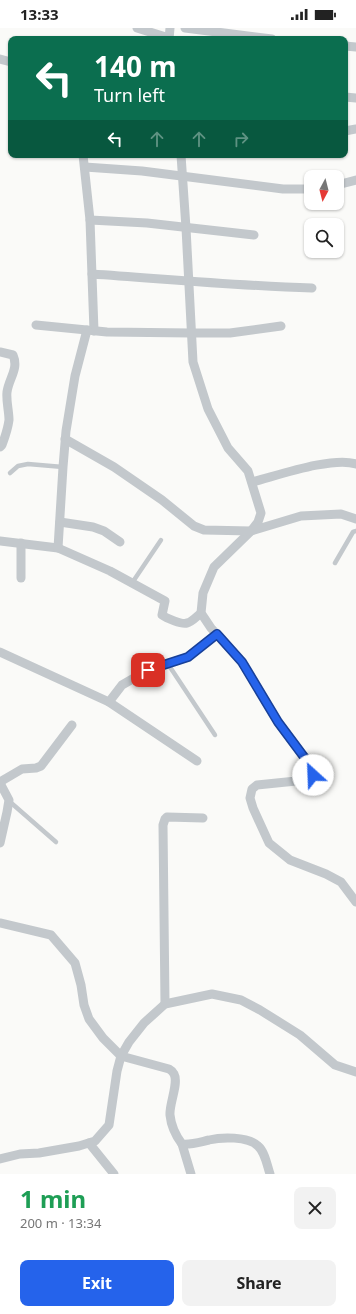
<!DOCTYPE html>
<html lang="en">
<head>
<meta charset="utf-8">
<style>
	body { margin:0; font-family:"Noto Sans",sans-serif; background:#f2f2f2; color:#222; height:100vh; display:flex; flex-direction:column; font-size:15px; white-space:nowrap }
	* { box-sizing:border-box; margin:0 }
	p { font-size:13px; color:#767676 }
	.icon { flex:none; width:22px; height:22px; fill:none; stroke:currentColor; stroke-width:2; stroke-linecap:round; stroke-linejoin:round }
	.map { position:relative; height:1146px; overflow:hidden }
	.drawer { display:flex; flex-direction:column; background:#fff; flex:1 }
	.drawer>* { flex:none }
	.hud { position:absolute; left:8px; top:8px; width:340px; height:122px; border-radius:8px; box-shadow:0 1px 3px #0004; background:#0b6e4f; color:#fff; overflow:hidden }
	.needle { width:26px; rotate:187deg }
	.buttons { position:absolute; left:304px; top:142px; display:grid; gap:8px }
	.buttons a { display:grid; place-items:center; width:40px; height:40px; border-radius:8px; background:#fff; box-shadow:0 1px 3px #0004; font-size:20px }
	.pin { position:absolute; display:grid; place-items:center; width:34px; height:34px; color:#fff; margin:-17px; border-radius:8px; box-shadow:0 2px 6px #0006 }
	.me { position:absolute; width:44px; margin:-22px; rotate:335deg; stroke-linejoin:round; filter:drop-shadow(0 0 3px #0008) }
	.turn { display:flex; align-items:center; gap:14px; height:84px; padding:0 20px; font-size:18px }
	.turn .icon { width:52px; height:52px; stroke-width:2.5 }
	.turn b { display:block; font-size:28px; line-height:34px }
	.lanes { display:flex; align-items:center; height:38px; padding:0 20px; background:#0003; justify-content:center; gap:20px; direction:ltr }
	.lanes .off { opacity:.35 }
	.round { display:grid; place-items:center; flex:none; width:42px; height:42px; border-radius:8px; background:#f2f2f2 }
	.headline { display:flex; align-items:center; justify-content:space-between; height:68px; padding:0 20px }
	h1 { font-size:24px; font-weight:700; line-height:30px; color:#1e9e55 }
	.primary-button { display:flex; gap:8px; margin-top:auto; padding:8px 20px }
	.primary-button a { flex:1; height:46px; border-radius:8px; background:#2563eb; color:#fff; font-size:16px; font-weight:700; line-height:46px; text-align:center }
	.primary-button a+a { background:#f2f2f2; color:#222 }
	.status { display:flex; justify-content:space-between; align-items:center; height:28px; padding:0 20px; background:#fff; direction:ltr }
	.status svg { height:11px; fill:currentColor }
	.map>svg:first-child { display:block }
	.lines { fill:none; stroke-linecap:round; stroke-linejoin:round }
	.lane { stroke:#c3c8cc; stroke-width:4.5 }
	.street { stroke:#c3c8cc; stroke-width:9 }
	.route-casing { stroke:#184099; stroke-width:10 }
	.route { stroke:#2563eb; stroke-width:7 }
</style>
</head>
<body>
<div class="status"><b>13:33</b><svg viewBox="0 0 49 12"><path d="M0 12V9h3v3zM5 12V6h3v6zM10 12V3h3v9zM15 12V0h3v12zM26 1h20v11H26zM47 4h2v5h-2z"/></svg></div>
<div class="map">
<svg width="356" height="1146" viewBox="0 0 356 1146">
	<rect width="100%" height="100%" fill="#fafaf8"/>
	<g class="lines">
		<g class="lane">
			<path d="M10,445L18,438L28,436L63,439"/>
			<path d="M335,535L353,504L356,503"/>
			<path d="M132,555L161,512"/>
			<path d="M168,636L215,707"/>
			<path d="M9,773L56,814"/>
		</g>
		<g class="street">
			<path d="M137,0L169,10"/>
			<path d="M185,0L272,11"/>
			<path d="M169,11L170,0"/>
			<path d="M345,18L356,19"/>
			<path d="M0,31L11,34"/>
			<path d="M345,69L356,70"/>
			<path d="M345,103L356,101"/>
			<path d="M83,127L90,192L94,303"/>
			<path d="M181,127L186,200L193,334L208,381L228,420L248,443L261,485L258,494L251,503L214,539L203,565L201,585L211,600L242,634L278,694L313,741V747L306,752L257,757L252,761L250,770L253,780L269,815L290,832L326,846L341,854L356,874"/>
			<path d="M85,139L142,143L283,161H311"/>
			<path d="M337,157L356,152"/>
			<path d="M90,192L147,195L254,207"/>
			<path d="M92,246C166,251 239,258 312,260"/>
			<path d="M36,297L107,304L191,305H230L281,298"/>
			<path d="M0,324L13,327C19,341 9,350 7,364C6,373 9,383 9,392C8,400 5,409 2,417L0,419"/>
			<path d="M65,411L114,439L162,472L194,498L204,502L251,503L301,488L341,486L356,491"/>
			<path d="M252,454C276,448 333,428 356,436"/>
			<path d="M60,494L93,499L104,503L120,514"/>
			<path d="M0,513L58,520L110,543L165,573L162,587C166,590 182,597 187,595C192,594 197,588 201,585"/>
			<path d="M21,515V550"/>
			<path d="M58,520L63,439L66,403L75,348L87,302"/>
			<path d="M0,624L109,674"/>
			<path d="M197,733L109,674L122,657L148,642L188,629L217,606"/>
			<path d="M0,754L22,741L36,740L41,738L72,697"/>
			<path d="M0,755L9,772L7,784L0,815"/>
			<path d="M0,895L51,907L75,935L81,957L84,977L89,991L103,1010L121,1028L169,1041C171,1042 173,1044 174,1046C179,1055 169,1076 170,1087C171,1097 176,1108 182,1116C191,1117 200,1114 209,1112C221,1109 248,1108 258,1118C265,1124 267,1137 270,1146"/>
			<path d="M165,976L163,797L165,791L167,789L203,790"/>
			<path d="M89,1115L114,1146"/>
			<path d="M182,1116L191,1146"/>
			<path d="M0,1131L20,1126L39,1125L79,1118L95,1113L109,1097L117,1043L121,1028L129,1014L144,995L165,976L212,966L241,972L260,982L300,1007L335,1037L356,1044"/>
		</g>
	</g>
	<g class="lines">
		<g class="route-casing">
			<path id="route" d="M148,642L188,629L217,606L242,634L278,694L313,741V747"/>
		</g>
		<use href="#route" class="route"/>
	</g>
</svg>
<div class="buttons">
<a><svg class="needle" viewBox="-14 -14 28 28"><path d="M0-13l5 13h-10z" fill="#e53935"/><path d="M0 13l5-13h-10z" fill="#767676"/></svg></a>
<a><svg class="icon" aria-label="search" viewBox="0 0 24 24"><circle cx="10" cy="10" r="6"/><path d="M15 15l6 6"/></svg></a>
</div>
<div class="pin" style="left:148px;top:642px;background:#d93025"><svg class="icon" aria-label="arrive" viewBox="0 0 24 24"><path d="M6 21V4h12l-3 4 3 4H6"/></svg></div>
<svg class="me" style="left:313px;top:747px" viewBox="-20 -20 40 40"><circle r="19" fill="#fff"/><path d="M0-13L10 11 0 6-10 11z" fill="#2563eb"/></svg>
<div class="hud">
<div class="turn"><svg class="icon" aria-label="left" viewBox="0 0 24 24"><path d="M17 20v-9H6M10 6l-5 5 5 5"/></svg><div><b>140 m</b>Turn left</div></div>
<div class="lanes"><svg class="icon" aria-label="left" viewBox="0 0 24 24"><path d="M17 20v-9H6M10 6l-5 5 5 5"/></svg><svg class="icon off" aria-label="ahead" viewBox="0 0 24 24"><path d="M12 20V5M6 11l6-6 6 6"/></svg><svg class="icon off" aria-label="ahead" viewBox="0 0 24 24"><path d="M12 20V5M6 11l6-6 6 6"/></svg><svg class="icon off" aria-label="right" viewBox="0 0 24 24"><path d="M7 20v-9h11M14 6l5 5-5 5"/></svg></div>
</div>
</div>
<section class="drawer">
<div class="headline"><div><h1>1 min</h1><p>200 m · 13:34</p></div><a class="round"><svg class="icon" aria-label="close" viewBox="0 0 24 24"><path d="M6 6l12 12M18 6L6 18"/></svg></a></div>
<div class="primary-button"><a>Exit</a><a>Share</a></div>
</section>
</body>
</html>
